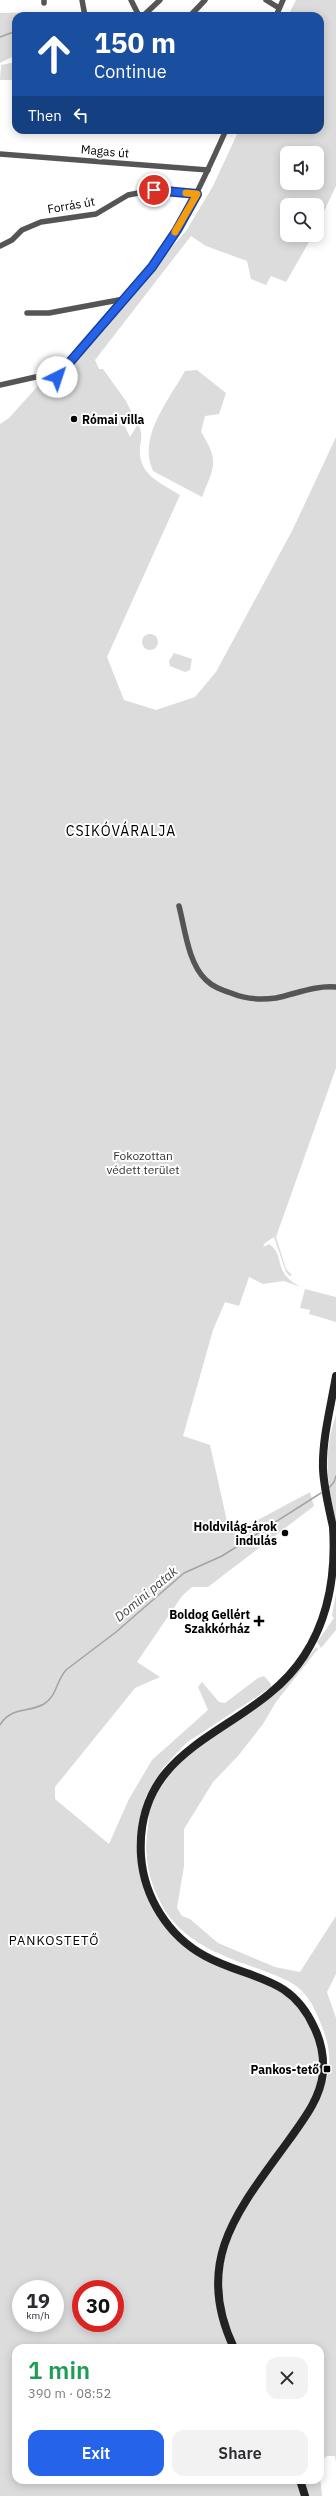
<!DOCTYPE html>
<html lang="en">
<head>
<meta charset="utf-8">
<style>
	body { margin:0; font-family:"IBM Plex Sans",sans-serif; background:#f2f2f3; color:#2b2b33; height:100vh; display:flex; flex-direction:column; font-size:15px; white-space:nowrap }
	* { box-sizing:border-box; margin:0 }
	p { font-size:13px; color:#7c7c81 }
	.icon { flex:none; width:22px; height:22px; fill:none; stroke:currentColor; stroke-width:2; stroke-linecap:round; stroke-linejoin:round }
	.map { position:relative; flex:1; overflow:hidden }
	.sheet { position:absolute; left:12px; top:2344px; width:312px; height:140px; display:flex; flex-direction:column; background:#fff; border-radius:12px; box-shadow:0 2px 10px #0003 }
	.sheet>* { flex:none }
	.hud { position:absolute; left:12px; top:12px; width:312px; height:122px; border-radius:12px; box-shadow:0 2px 10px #0003; background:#1a4fa0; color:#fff; overflow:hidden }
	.tools { position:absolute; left:280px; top:146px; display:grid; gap:8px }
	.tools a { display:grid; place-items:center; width:44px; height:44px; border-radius:8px; background:#fff; box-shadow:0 2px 10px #0003; font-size:20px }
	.speed { position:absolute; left:12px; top:2280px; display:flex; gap:8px; font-size:20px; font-weight:700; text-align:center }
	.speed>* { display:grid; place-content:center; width:52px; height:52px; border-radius:50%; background:#fff; box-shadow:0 2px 10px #0003; line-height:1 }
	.speed small { font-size:10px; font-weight:400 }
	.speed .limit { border:6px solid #d22; background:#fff; color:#111 }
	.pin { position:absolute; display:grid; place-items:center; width:34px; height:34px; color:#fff; margin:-17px; border:2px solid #fff; border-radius:50%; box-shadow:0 1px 4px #0007 }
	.me { position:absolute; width:44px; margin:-22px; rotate:41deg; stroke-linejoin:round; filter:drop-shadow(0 0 3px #0008) }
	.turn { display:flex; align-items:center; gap:14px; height:84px; padding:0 16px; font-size:18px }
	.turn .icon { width:52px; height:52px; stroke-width:2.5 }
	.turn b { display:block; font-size:28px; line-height:34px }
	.then { display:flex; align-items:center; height:38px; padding:0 16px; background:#0003; gap:8px; font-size:15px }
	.round { display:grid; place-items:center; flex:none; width:42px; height:42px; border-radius:12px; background:#f2f2f3 }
	.overview { display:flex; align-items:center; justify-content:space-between; height:68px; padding:0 16px }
	h1 { font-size:24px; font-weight:600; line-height:30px; color:#1e9e55 }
	.primary-button { display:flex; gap:8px; margin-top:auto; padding:8px 16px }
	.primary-button a { flex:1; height:46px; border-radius:12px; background:#2563eb; color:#fff; font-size:16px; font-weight:600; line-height:46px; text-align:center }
	.primary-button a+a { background:#f2f2f3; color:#2b2b33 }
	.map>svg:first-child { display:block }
	.green { fill:#dcdcdc; fill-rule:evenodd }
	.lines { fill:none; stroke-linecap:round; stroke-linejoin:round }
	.stream { stroke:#a3a3a3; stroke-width:1.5 }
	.minor { stroke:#555; stroke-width:5.5 }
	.secondary { stroke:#222; stroke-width:8 }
	.route-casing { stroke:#184099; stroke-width:10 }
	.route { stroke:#2563eb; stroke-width:7 }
	.slow { stroke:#f59e0b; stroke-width:7 }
	.poi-dot { fill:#000; stroke:#fff; stroke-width:1.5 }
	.labels { text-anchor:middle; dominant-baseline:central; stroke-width:4; stroke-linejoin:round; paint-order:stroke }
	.street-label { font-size:12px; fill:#000; stroke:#fff }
	.poi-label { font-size:12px; font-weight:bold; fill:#000; stroke:#fff; text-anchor:end }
	.park-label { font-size:12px; fill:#333; stroke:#fff }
	.water-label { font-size:13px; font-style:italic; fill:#444; stroke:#fff }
	.neighbourhood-label { font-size:13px; letter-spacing:1px; fill:#000; stroke:#fff }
	.quarter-label { font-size:14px; letter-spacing:1px; fill:#000; stroke:#fff }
</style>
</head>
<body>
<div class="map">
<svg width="336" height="2496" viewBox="0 0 336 2496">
	<rect width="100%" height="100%" fill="#fff"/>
	<g class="green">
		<path d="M296,0H336V186L317,226V205H287V235H313L286,282L271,276L266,285L251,279L247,261L206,246L191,236L95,360L99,369H103L126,401L134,417L131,423L122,420L130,437L138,424C143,433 141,438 140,448C138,475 161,483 180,495L107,657L124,700L156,710L195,697L216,672L293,529L336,437V1068L276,1237L286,1269L292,1275L290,1276L286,1272L274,1237L265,1243L263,1247L269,1244C287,1257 271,1272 301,1287L284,1281L263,1284L249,1277L239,1306L225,1302L213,1330L183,1436L210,1445L227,1521L241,1529L310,1492L314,1506L208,1587H192L182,1596L137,1662L160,1677L135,1688L55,1787V1799L109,1844L129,1799L152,1760L208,1710L198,1687L202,1682L219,1702L225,1703L258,1678L264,1676L271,1684L270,1688L186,1743L163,1768L146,1796L140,1816L138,1844L149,1892L179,1935L211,1957L272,1980L309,2014L321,2058L313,2110C328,2083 335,2062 324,2032C318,2017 313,2002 301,1990C291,1980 272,1974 259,1969C218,1955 175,1939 157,1895C147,1874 144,1850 148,1827C149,1815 150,1800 155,1789C175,1752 238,1724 271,1697C289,1682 302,1665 316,1647L318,1649L276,1702L263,1724L238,1756L213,1782L184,1829V1866L177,1908L182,1916L190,1919L218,1943L275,1967L300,1972L336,1916V1974L327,1992L336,2018V2462L335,2456H327L320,2462V2348H16V2480H320V2476L322,2496H0V424L9,418L44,379L57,377L186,231L213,186L239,130H320V16H288ZM287,153H317V183H287ZM21,2289H55V2323H21ZM81,2289H115V2323H81Z"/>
		<path d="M42,12L55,16H16V55L0,63V13Z"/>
		<path d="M16,62V80H0L1,65Z"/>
		<path d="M197,370L226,393L219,414L205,416L201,432C220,462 214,467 202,497L153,471C137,437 169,400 185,371Z"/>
		<circle cx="150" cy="642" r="8"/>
		<path d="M174,653L192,659L190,670L185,672L170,666L169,661Z"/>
		<path d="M305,1289L336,1297V1322L309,1314L310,1310L300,1308Z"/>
		<path d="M336,1415V1524C328,1483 322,1455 336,1415Z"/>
		<path d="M336,1593V1630L321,1648L317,1642L334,1618L332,1616Z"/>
	</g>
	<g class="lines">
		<g class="stream">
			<path d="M0,37L16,31"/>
			<path d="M328,1489L334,1482L336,1476"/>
			<path d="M0,1725C10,1707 28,1713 44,1704C57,1696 56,1681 66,1670L116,1632L184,1573L222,1556L321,1493"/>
		</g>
		<g class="minor">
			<path d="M44,0V3"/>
			<path d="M82,0L85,16"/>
			<path d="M131,0L139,16"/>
			<path d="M266,0L279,8"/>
			<path d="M143,16L160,0"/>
			<path d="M190,16L205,0"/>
			<path d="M276,16L283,0"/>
			<path d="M0,154L208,170"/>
			<path d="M0,246L12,240L22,230L41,222L96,214L128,195L154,190L197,194"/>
			<path d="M27,313H49L124,299"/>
			<path d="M0,385L40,376L57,377C89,341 124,305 153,266C183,225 205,177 226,130"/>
			<path d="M179,906C185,929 188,963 206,980C213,987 222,990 231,993C245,999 261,1000 276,998C296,994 315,985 336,987"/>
		</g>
		<g class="secondary">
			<path d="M234,2348C192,2260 240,2208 289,2140C304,2119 320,2099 323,2073C324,2057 321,2041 314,2027C290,1974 249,1980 205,1956C168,1936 144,1897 141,1856C134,1738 253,1735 304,1656C329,1618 336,1573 333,1527C329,1508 324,1489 323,1469C322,1439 331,1406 336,1376"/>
			<path d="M300,2480L305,2496"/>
		</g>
	</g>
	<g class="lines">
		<g class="route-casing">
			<path id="route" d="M57,377L152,267L177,230L197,194L154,190"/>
		</g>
		<use href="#route" class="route"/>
		<path class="slow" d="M175,232L197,194L186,193"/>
	</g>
	<g class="poi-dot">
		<circle cx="74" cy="419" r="4"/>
		<circle cx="285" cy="1533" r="4"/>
		<path d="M257 1615h4v4h4v4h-4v4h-4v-4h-4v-4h4z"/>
		<rect x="323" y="2065" width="8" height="8" rx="2"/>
	</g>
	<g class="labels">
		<g class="street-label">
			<text transform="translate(105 151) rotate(5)">Magas út</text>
			<text transform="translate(71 205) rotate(-10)">Forrás út</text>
		</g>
		<g class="poi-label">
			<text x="82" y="419" text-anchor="start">Római villa</text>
			<text x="277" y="1526">Holdvilág-árok<tspan x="277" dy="14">indulás</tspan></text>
			<text x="250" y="1614">Boldog Gellért<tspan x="250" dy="14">Szakkórház</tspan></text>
			<text x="319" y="2069">Pankos-tető</text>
		</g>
		<g class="park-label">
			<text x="143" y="1155">Fokozottan<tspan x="143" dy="14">védett terület</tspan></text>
		</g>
		<g class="water-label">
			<text transform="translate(146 1594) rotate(-40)">Domini patak</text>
		</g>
		<g class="neighbourhood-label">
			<text x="54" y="1940">PANKOSTETŐ</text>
		</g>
		<g class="quarter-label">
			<text x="121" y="831">CSIKÓVÁRALJA</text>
		</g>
	</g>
</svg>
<div class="tools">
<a><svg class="icon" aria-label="sound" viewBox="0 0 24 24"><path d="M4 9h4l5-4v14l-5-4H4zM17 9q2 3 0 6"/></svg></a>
<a><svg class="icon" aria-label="search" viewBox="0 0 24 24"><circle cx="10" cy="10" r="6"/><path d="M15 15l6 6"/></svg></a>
</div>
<div class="speed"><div>19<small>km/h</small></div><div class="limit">30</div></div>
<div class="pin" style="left:154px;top:190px;background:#d93025"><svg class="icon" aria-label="arrive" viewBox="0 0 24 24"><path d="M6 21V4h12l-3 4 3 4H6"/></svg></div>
<svg class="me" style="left:57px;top:377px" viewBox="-20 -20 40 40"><circle r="19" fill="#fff"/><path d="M0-13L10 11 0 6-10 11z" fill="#2563eb"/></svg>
<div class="hud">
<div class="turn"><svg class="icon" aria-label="ahead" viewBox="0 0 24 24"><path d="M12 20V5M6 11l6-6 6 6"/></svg><div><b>150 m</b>Continue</div></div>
<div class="then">Then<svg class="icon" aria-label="left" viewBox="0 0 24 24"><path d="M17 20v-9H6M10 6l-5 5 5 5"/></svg></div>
</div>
<section class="sheet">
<div class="overview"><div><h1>1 min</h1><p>390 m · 08:52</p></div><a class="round"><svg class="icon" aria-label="close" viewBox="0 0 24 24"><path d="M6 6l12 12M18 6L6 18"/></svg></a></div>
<div class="primary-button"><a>Exit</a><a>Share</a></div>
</section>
</div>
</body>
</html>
